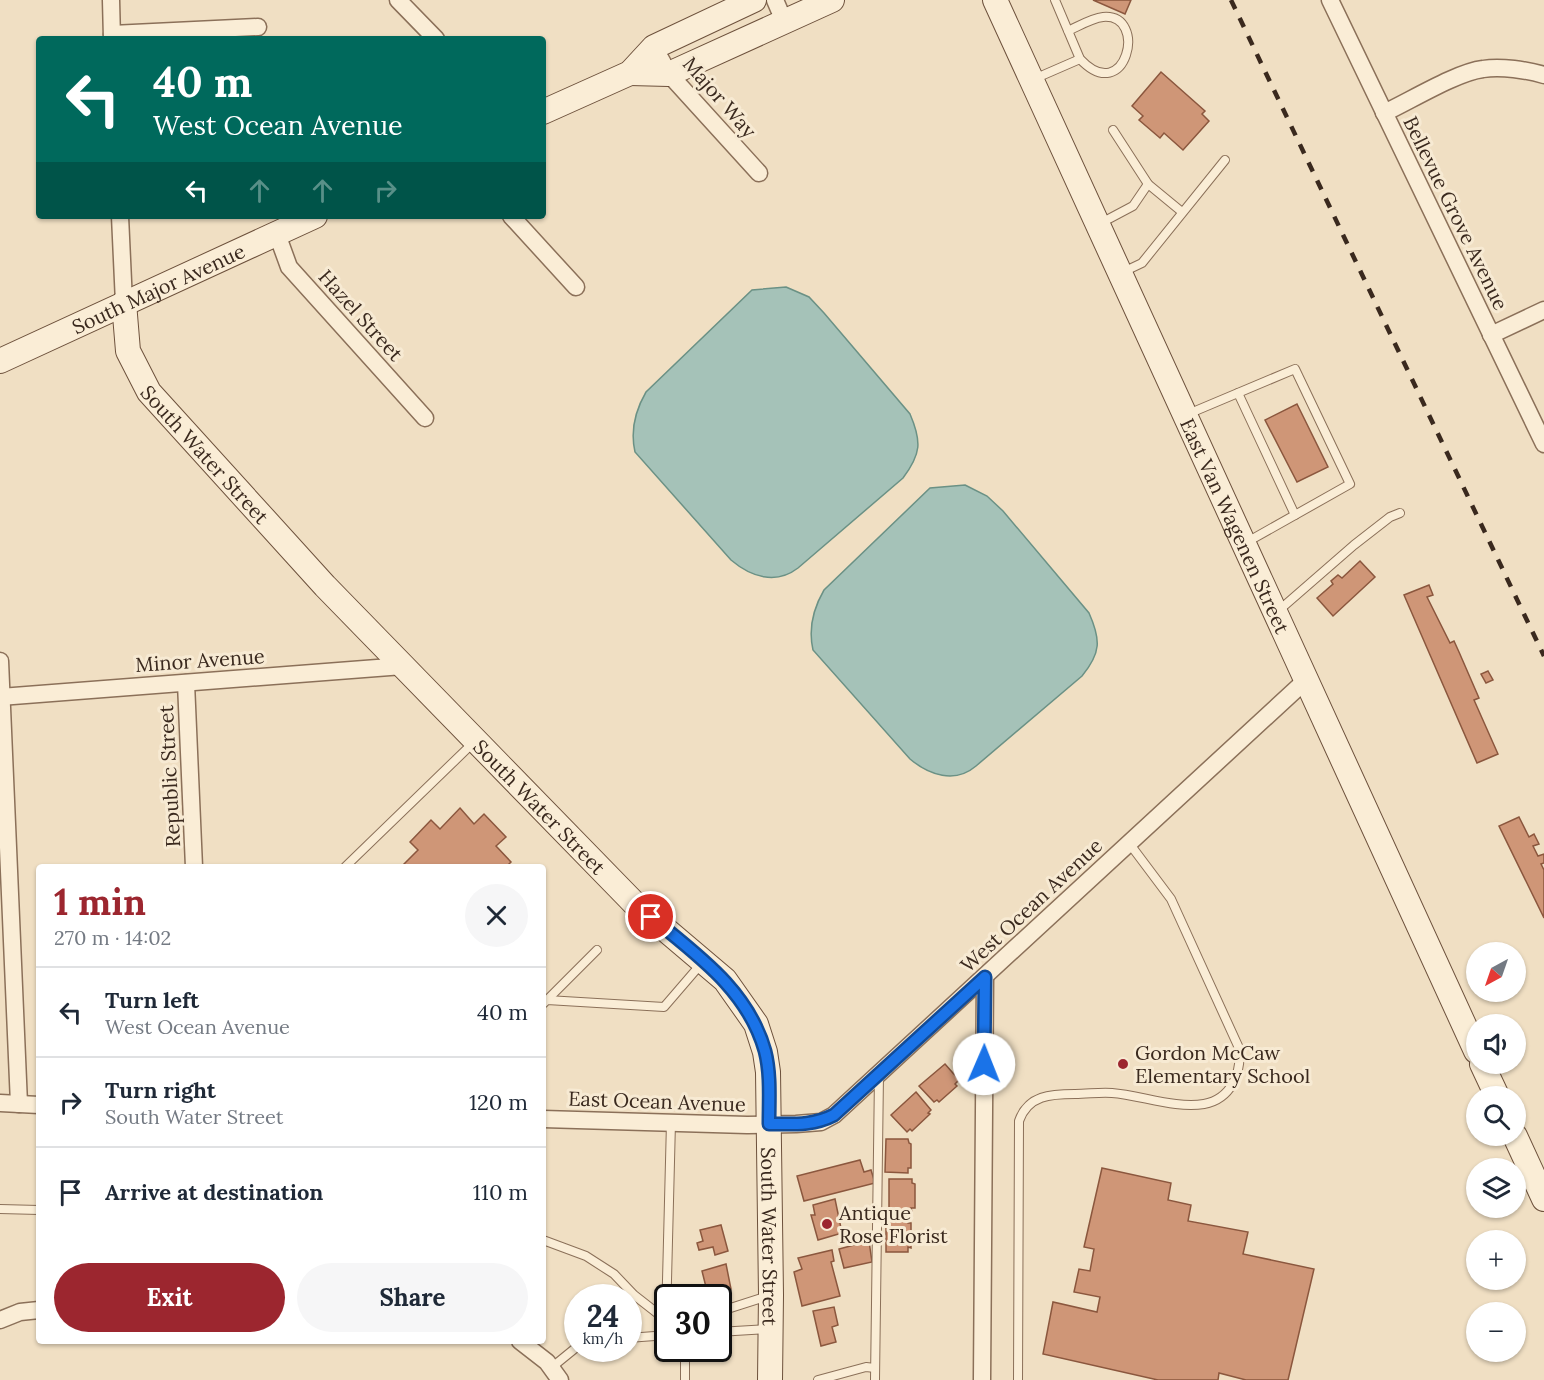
<!DOCTYPE html>
<html lang="en">
<head>
<meta charset="utf-8">
<style>
	body { margin:0; font-family:Lora,serif; background:#f6f6f7; color:#1f2937; height:100vh; display:flex; flex-direction:column; font-size:22px; white-space:nowrap }
	* { box-sizing:border-box; margin:0 }
	p { font-size:20px; color:#747a83 }
	.icon { flex:none; width:33px; height:33px; fill:none; stroke:currentColor; stroke-width:2; stroke-linecap:round; stroke-linejoin:round }
	.map { position:relative; flex:1; overflow:hidden }
	.panel { position:absolute; left:36px; top:864px; width:510px; height:480px; display:flex; flex-direction:column; background:#fff; border-radius:6px; box-shadow:0 2px 4px #0004 }
	.panel>* { flex:none }
	.top-card { position:absolute; left:36px; top:36px; width:510px; height:183px; border-radius:6px; box-shadow:0 2px 4px #0004; background:#00695c; color:#fff; overflow:hidden }
	.needle { width:39px; rotate:220deg }
	.buttons { position:absolute; left:1466px; top:942px; display:grid; gap:12px }
	.buttons a { display:grid; place-items:center; width:60px; height:60px; border-radius:50%; background:#fff; box-shadow:0 2px 4px #0004; font-size:30px }
	.speed { position:absolute; left:564px; top:1284px; display:flex; gap:12px; font-size:30px; font-weight:700; text-align:center }
	.speed>* { display:grid; place-content:center; width:78px; height:78px; border-radius:50%; background:#fff; box-shadow:0 2px 4px #0004; line-height:1 }
	.speed small { font-size:15px; font-weight:400 }
	.speed .limit { border:3px solid #111; border-radius:9px; background:#fff; color:#111 }
	.pin { position:absolute; display:grid; place-items:center; width:51px; height:51px; color:#fff; margin:-26px; border:3px solid #fff; border-radius:50%; box-shadow:0 2px 6px #0007 }
	.me { position:absolute; width:66px; margin:-33px; rotate:1deg; stroke-linejoin:round; filter:drop-shadow(0 0 4px #0008) }
	.turn { display:flex; align-items:center; gap:21px; height:126px; padding:0 18px; font-size:27px }
	.turn .icon { width:78px; height:78px; stroke-width:2.5 }
	.turn b { display:block; font-size:42px; line-height:51px }
	.lanes { display:flex; align-items:center; height:57px; padding:0 18px; background:#0003; justify-content:center; gap:30px; direction:ltr }
	.lanes .off { opacity:.35 }
	.round { display:grid; place-items:center; flex:none; width:63px; height:63px; border-radius:32px; background:#f6f6f7 }
	.overview { display:flex; align-items:center; justify-content:space-between; height:102px; padding:0 18px }
	h1 { font-size:36px; font-weight:700; line-height:45px; color:#9c262f }
	.button { display:flex; gap:12px; margin-top:auto; padding:12px 18px }
	.button a { flex:1; height:69px; border-radius:36px; background:#9c262f; color:#fff; font-size:24px; font-weight:700; line-height:69px; text-align:center }
	.button a+a { background:#f6f6f7; color:#1f2937 }
	ul { padding:0; list-style:none }
	li { display:flex; align-items:center; gap:18px; height:90px; padding:0 18px; border-top:2px solid #e0e1e3 }
	li div { flex:1 }
	li b { display:block; font-size:22px }
	li em { font-style:normal }
	.map>svg:first-child { display:block }
	.water { fill:#a5c2b8; stroke:#6b9185; stroke-width:1.5 }
	.building { fill:#cf9677; stroke:#8b573e; stroke-width:1.5 }
	.lines { fill:none; stroke-linecap:round; stroke-linejoin:round }
	.service-casing { stroke:#8b7059; stroke-width:10 }
	.minor-casing { stroke:#8b7059; stroke-width:19 }
	.secondary-casing { stroke:#6d513c; stroke-width:26 }
	.service { stroke:#faedd6; stroke-width:8 }
	.minor { stroke:#faedd6; stroke-width:16 }
	.secondary { stroke:#faedd6; stroke-width:24 }
	.rail { stroke:#3a291e; stroke-width:4.5; stroke-dasharray:10 10; stroke-linecap:butt }
	.route-casing { stroke:#114b97; stroke-width:15 }
	.route { stroke:#1a73e8; stroke-width:10 }
	.poi-dot { fill:#9c262f; stroke:#f7ead3; stroke-width:2 }
	.labels { text-anchor:middle; dominant-baseline:central; stroke-width:6; stroke-linejoin:round; paint-order:stroke }
	.street-label { font-size:20px; fill:#3a291e; stroke:#f7ead3 }
	.poi-label { font-size:20px; fill:#3a291e; stroke:#f7ead3; text-anchor:start }
</style>
</head>
<body>
<div class="map">
<svg width="1544" height="1380" viewBox="0 0 1544 1380">
	<rect width="100%" height="100%" fill="#f0dfc3"/>
	<g class="water">
		<path d="M786,287L809,297L824,313L910,414C922,442 921,454 903,478L798,568C776,585 751,577 731,560L635,452C630,430 635,411 646,392L752,290Z"/>
		<path d="M965,485L987,496L1003,511L1089,613C1101,640 1101,653 1082,676L976,766C955,784 929,775 910,759L813,650C808,628 813,609 824,590L930,488Z"/>
	</g>
	<g class="building">
		<path d="M1093,0H1131L1125,14Z"/>
		<path d="M1161,72L1205,111L1202,114L1209,121L1183,150L1164,133L1160,138L1139,120L1143,116L1132,106Z"/>
		<path d="M1297,404L1328,467L1297,482L1265,420Z"/>
		<path d="M1360,561L1375,577L1333,616L1317,598L1333,584L1331,581L1338,575L1342,578Z"/>
		<path d="M1429,585L1433,595L1427,597L1450,643L1454,641L1459,652L1479,698L1474,700L1498,754L1477,763L1404,595Z"/>
		<path d="M1488,671L1493,680L1486,683L1481,674Z"/>
		<path d="M460,808L474,824L484,814L506,837L496,846L511,862L506,867H401L418,850L410,842L431,820L440,829Z"/>
		<path d="M1519,817L1529,837L1534,834L1539,844L1533,846L1538,856L1544,854V863L1541,864L1544,870V918L1499,826Z"/>
		<path d="M945,1064L959,1080L955,1084L957,1086L939,1102L937,1100L934,1102L919,1086Z"/>
		<path d="M916,1092L931,1110L928,1113L930,1114L912,1131L910,1129L907,1132L891,1115Z"/>
		<path d="M886,1139H908L909,1143L911,1144V1168H908V1173L885,1172Z"/>
		<path d="M860,1160L864,1172L871,1170L875,1183L804,1201L797,1176Z"/>
		<path d="M1102,1168L1171,1183L1168,1200L1191,1205L1188,1221L1248,1232L1243,1254L1314,1269L1288,1380H1246L1219,1373L1218,1380H1158L1043,1354L1053,1302L1097,1312L1100,1297L1074,1292L1079,1269L1090,1271L1094,1249L1084,1247Z"/>
		<path d="M889,1179H912V1183L915,1184V1208H911L912,1212H889Z"/>
		<path d="M835,1199L842,1233L818,1240L811,1215H815L813,1205Z"/>
		<path d="M908,1218V1223H911V1248L908,1247V1252H886V1219Z"/>
		<path d="M721,1225L728,1251L715,1255L713,1247L699,1250L697,1243L703,1241L700,1230Z"/>
		<path d="M869,1241L872,1262L844,1268L839,1249Z"/>
		<path d="M832,1250L834,1261L831,1262L840,1296L802,1306L794,1272L802,1269L798,1258Z"/>
		<path d="M726,1264L731,1289L720,1293L724,1306L718,1308V1298H700L699,1294L707,1291L702,1271Z"/>
		<path d="M834,1307L838,1325L832,1327L836,1342L821,1346L813,1311Z"/>
	</g>
	<g class="lines">
		<g class="service-casing">
			<g id="service">
				<path d="M1055,0L1080,59C1126,108 1149,13 1103,17C1092,18 1079,26 1068,31"/>
				<path d="M1034,79L1080,59"/>
				<path d="M1113,130L1148,184L1182,212"/>
				<path d="M1101,223L1133,206L1148,184"/>
				<path d="M1121,273L1142,263L1225,160"/>
				<path d="M1238,393L1295,515"/>
				<path d="M1188,414L1295,369L1350,484L1247,542"/>
				<path d="M1277,612L1354,545L1390,517L1400,513"/>
				<path d="M345,867L473,743"/>
				<path d="M547,1000L597,950"/>
				<path d="M543,1004L547,1000L664,1007L701,964"/>
				<path d="M0,1209L39,1210"/>
				<path d="M543,1240L586,1256L614,1274L634,1295L666,1320L671,1122"/>
				<path d="M718,1312L768,1296"/>
				<path d="M718,1332L767,1329"/>
				<path d="M628,1338L668,1335"/>
				<path d="M685,1348V1380"/>
				<path d="M551,1368L578,1346"/>
				<path d="M818,1380L866,1367L875,1368"/>
				<path d="M875,1380L879,1075"/>
				<path d="M1018,1380L1019,1121C1028,1095 1051,1094 1075,1094C1088,1094 1100,1092 1112,1093C1140,1095 1176,1109 1204,1104C1231,1099 1242,1073 1239,1048L1171,899L1129,843"/>
			</g>
		</g>
		<g class="minor-casing">
			<g id="minor">
				<path d="M111,0L112,39"/>
				<path d="M398,0L436,39"/>
				<path d="M775,0L784,21"/>
				<path d="M1330,0L1544,444"/>
				<path d="M112,34L258,27"/>
				<path d="M654,47L669,74L759,173"/>
				<path d="M1384,113C1410,101 1457,72 1483,69C1501,66 1527,70 1544,75"/>
				<path d="M120,216L124,303"/>
				<path d="M511,216L576,287"/>
				<path d="M277,234L289,267L425,418"/>
				<path d="M1491,335L1544,310"/>
				<path d="M0,661L19,1104"/>
				<path d="M186,683L194,867"/>
				<path d="M0,697L403,666"/>
				<path d="M0,1103L39,1105"/>
				<path d="M543,1119L747,1125L796,1124L821,1122L834,1115L1305,681"/>
				<path d="M0,1320L20,1312L39,1310"/>
				<path d="M520,1341L547,1362L560,1380"/>
				<path d="M982,1380L985,977"/>
			</g>
		</g>
		<g class="secondary-casing">
			<g id="secondary">
				<path id="s1" d="M995,0L1476,1051"/>
				<path d="M630,73L669,74L832,0"/>
				<path d="M543,112L630,73L654,47L754,0"/>
				<path id="s2" d="M124,303L128,351L149,392L325,586L633,902L725,980L756,1024L765,1052L768,1072L771,1295L770,1380"/>
				<path id="s3" d="M0,361L315,216"/>
				<path d="M1482,1064L1497,1096"/>
				<path d="M1515,1136L1544,1199"/>
			</g>
		</g>
		<use href="#service" class="service"/>
		<use href="#minor" class="minor"/>
		<use href="#secondary" class="secondary"/>
		<path class="rail" d="M1231,0L1544,656"/>
	</g>
	<g class="lines">
		<g class="route-casing">
			<path id="route" d="M651,917C697,955 748,990 765,1051C771,1074 769,1100 769,1124C792,1124 813,1126 834,1115L985,977L984,1064"/>
		</g>
		<use href="#route" class="route"/>
	</g>
	<g class="poi-dot">
		<circle cx="1123" cy="1064" r="6"/>
		<circle cx="827" cy="1224" r="6"/>
	</g>
	<g class="labels">
		<g class="street-label">
			<text transform="translate(720 97) rotate(49)">Major Way</text>
			<text transform="translate(1456 213) rotate(64)">Bellevue Grove Avenue</text>
			<text stroke="none"><textPath href="#s3" startOffset="174">South Major Avenue</textPath></text>
			<text transform="translate(361 315) rotate(48)">Hazel Street</text>
			<text stroke="none"><textPath href="#s2" startOffset="178">South Water Street</textPath></text>
			<text stroke="none"><textPath href="#s1" startOffset="578">East Van Wagenen Street</textPath></text>
			<text transform="translate(200 660) rotate(-4)">Minor Avenue</text>
			<text transform="translate(169 776) rotate(-93)">Republic Street</text>
			<text stroke="none"><textPath href="#s2" startOffset="664">South Water Street</textPath></text>
			<text transform="translate(1031 905) rotate(-43)">West Ocean Avenue</text>
			<text transform="translate(657 1101) rotate(2)">East Ocean Avenue</text>
			<text stroke="none"><textPath href="#s2" startOffset="1186">South Water Street</textPath></text>
		</g>
		<g class="poi-label">
			<text x="1135" y="1052">Gordon McCaw<tspan x="1135" dy="23">Elementary School</tspan></text>
			<text x="839" y="1212">Antique<tspan x="839" dy="23">Rose Florist</tspan></text>
		</g>
	</g>
</svg>
<div class="buttons">
<a><svg class="needle" viewBox="-14 -14 28 28"><path d="M0-13l5 13h-10z" fill="#e53935"/><path d="M0 13l5-13h-10z" fill="#747a83"/></svg></a>
<a><svg class="icon" aria-label="sound" viewBox="0 0 24 24"><path d="M4 9h4l5-4v14l-5-4H4zM17 9q2 3 0 6"/></svg></a>
<a><svg class="icon" aria-label="search" viewBox="0 0 24 24"><circle cx="10" cy="10" r="6"/><path d="M15 15l6 6"/></svg></a>
<a><svg class="icon" aria-label="layers" viewBox="0 0 24 24"><path d="M12 4l9 5-9 5-9-5zM3 14l9 5 9-5"/></svg></a>
<a>+</a>
<a>−</a>
</div>
<div class="speed"><div>24<small>km/h</small></div><div class="limit">30</div></div>
<div class="pin" style="left:651px;top:917px;background:#d93025"><svg class="icon" aria-label="arrive" viewBox="0 0 24 24"><path d="M6 21V4h12l-3 4 3 4H6"/></svg></div>
<svg class="me" style="left:984px;top:1064px" viewBox="-20 -20 40 40"><circle r="19" fill="#fff"/><path d="M0-13L10 11 0 6-10 11z" fill="#1a73e8"/></svg>
<div class="top-card">
<div class="turn"><svg class="icon" aria-label="left" viewBox="0 0 24 24"><path d="M17 20v-9H6M10 6l-5 5 5 5"/></svg><div><b>40 m</b>West Ocean Avenue</div></div>
<div class="lanes"><svg class="icon" aria-label="left" viewBox="0 0 24 24"><path d="M17 20v-9H6M10 6l-5 5 5 5"/></svg><svg class="icon off" aria-label="ahead" viewBox="0 0 24 24"><path d="M12 20V5M6 11l6-6 6 6"/></svg><svg class="icon off" aria-label="ahead" viewBox="0 0 24 24"><path d="M12 20V5M6 11l6-6 6 6"/></svg><svg class="icon off" aria-label="right" viewBox="0 0 24 24"><path d="M7 20v-9h11M14 6l5 5-5 5"/></svg></div>
</div>
<section class="panel">
<div class="overview"><div><h1>1 min</h1><p>270 m · 14:02</p></div><a class="round"><svg class="icon" aria-label="close" viewBox="0 0 24 24"><path d="M6 6l12 12M18 6L6 18"/></svg></a></div>
<ul>
<li><svg class="icon" aria-label="left" viewBox="0 0 24 24"><path d="M17 20v-9H6M10 6l-5 5 5 5"/></svg><div><b>Turn left</b><p>West Ocean Avenue</p></div><em>40 m</em></li>
<li><svg class="icon" aria-label="right" viewBox="0 0 24 24"><path d="M7 20v-9h11M14 6l5 5-5 5"/></svg><div><b>Turn right</b><p>South Water Street</p></div><em>120 m</em></li>
<li><svg class="icon" aria-label="arrive" viewBox="0 0 24 24"><path d="M6 21V4h12l-3 4 3 4H6"/></svg><div><b>Arrive at destination</b></div><em>110 m</em></li>
</ul>
<div class="button"><a>Exit</a><a>Share</a></div>
</section>
</div>
</body>
</html>
